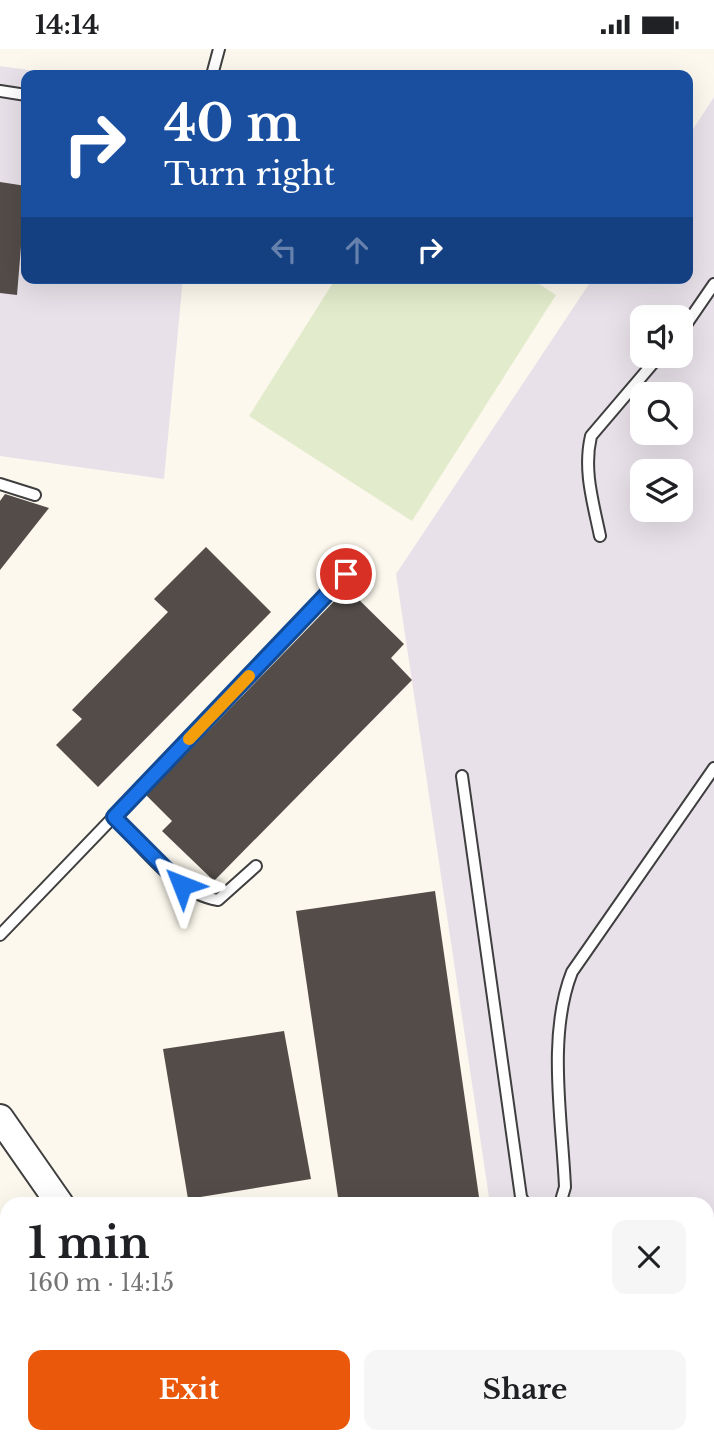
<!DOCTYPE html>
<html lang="en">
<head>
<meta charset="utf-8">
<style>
	body { margin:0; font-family:"Libre Baskerville",serif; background:#f6f6f6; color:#202124; height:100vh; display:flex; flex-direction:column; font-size:26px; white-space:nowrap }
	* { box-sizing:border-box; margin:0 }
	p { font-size:23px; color:#757577 }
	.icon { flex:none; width:38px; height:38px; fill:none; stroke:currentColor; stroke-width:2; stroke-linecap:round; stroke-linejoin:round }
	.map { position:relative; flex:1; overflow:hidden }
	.panel { position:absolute; left:0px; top:1148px; width:714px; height:247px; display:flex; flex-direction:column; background:#fff; border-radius:21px 21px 0 0; box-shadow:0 7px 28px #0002 }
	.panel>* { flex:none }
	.guide { position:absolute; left:21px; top:21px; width:672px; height:214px; border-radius:14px; box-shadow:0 7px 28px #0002; background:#1a4fa0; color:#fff; overflow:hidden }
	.controls { position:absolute; left:630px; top:256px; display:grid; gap:14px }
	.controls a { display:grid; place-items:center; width:63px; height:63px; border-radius:14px; background:#fff; box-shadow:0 7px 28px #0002; font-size:35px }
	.pin { position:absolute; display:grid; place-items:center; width:60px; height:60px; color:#fff; margin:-30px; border:4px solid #fff; border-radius:50%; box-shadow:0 2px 7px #0007 }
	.me { position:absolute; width:77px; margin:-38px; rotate:315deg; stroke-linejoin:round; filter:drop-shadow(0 0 5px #0008) }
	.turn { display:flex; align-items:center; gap:24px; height:147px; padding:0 28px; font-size:32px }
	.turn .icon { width:91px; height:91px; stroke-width:2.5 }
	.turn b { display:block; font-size:49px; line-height:60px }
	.lanes { display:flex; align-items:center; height:66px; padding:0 28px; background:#0003; justify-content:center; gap:35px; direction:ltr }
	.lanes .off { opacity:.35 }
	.round { display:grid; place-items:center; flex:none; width:74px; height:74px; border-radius:14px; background:#f6f6f6 }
	.summary { display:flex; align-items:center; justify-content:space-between; height:119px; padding:0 28px }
	h1 { font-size:42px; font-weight:800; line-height:52px }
	.action { display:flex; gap:14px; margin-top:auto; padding:14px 28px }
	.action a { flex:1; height:80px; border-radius:14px; background:#ea580c; color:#fff; font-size:28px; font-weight:800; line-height:80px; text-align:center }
	.action a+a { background:#f6f6f6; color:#202124 }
	.status { display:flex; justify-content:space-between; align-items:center; height:49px; padding:0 35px; background:#fff; direction:ltr }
	.status svg { height:19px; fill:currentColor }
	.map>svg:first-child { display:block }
	.industrial { fill:#e8e1e9; fill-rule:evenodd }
	.pitch { fill:#e2ebcb }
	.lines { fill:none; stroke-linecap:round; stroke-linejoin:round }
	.stream { stroke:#4995bb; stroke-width:5 }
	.building { fill:#534c49 }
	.service-casing { stroke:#3f3f3f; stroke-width:14 }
	.tertiary-casing { stroke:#3f3f3f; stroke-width:30 }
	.service { stroke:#fff; stroke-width:10 }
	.tertiary { stroke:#fff; stroke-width:26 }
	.route-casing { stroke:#114b97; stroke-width:18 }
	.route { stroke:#1a73e8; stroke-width:12 }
	.slow { stroke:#f59e0b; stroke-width:12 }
</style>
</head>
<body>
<div class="status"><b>14:14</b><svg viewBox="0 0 49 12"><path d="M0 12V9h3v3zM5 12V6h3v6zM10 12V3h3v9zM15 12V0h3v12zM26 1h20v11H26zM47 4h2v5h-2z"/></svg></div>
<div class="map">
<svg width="714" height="1394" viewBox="0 0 714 1394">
	<rect width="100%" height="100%" fill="#fcf8ed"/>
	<g class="industrial">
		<path d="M0,17L64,26H26V229H183L164,430L0,407Z"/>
		<path d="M714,48V1394H526L525,1388H707V1155H490L396,525L593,229H688V88ZM642,268H681V306H642ZM642,345H681V383H642ZM642,422H681V460H642Z"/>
	</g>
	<path class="pitch" d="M336,229H530L556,246L412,472L249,367Z"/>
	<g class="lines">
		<g class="stream">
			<path d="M0,1294L7,1301"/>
			<path d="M80,1388L85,1394"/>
		</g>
	</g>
	<g class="building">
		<path d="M0,133L26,137L17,246L0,244Z"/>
		<path d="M5,445L49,459L0,521V452Z"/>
		<path d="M206,498L271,563L98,738L56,696L82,670L72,661L168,563L154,550Z"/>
		<path d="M347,539L404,595L391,609L412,631L214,832L162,782L172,772L146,746Z"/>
		<path d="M435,842L480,1155H339L296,862Z"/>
		<path d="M284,982L311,1130L188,1150L163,1000Z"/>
	</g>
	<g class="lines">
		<g class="service-casing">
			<g id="service">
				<path d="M212,26L219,0"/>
				<path d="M0,42L26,46"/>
				<path d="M681,283L714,235"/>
				<path d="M0,435L35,446"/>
				<path d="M600,487C593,453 583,421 591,387L660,306"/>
				<path d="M462,727L521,1148L525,1155"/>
				<path d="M113,768C143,798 175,844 218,851L256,817"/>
				<path d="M0,886L347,525"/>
				<path d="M560,1155L565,1138C562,1070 547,986 572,923L714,719"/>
				<path d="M707,1357L714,1361"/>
				<path d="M234,1388L239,1394"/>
				<path d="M340,1388L341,1394"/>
				<path d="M590,1388L591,1394"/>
				<path d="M278,1394L285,1388"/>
			</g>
		</g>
		<g class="tertiary-casing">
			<g id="tertiary">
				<path d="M0,1069L60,1155"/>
				<path d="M0,1358L7,1364"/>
				<path d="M33,1388L39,1394"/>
				<path d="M171,1388L174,1394"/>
			</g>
		</g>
		<use href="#service" class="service"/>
		<use href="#tertiary" class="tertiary"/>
	</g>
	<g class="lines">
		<g class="route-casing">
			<path id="route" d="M182,836L114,768L346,525"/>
		</g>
		<use href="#route" class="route"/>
		<path class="slow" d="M189,690L249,627"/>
	</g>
</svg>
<div class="controls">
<a><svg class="icon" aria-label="sound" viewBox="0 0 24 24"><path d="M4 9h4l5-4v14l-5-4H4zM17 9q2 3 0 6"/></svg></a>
<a><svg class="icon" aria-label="search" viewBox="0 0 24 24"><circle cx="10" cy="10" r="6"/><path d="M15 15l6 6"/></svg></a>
<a><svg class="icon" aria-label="layers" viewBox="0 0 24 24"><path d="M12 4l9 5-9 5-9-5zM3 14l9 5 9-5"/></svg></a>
</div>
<div class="pin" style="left:346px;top:525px;background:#d93025"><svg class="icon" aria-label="arrive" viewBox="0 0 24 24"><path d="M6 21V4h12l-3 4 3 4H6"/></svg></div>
<svg class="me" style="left:182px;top:836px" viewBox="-20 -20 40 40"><path d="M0-17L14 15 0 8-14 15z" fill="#1a73e8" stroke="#fff" stroke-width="4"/></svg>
<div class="guide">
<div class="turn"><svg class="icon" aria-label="right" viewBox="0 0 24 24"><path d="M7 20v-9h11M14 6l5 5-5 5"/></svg><div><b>40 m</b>Turn right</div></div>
<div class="lanes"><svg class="icon off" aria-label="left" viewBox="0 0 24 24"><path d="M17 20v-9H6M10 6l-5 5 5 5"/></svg><svg class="icon off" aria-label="ahead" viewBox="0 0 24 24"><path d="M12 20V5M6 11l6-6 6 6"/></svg><svg class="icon" aria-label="right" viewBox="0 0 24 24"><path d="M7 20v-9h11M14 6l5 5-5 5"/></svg></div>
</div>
<section class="panel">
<div class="summary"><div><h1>1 min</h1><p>160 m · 14:15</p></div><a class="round"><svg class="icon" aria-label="close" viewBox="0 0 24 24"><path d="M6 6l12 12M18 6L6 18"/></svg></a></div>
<div class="action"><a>Exit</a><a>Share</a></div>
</section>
</div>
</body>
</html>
